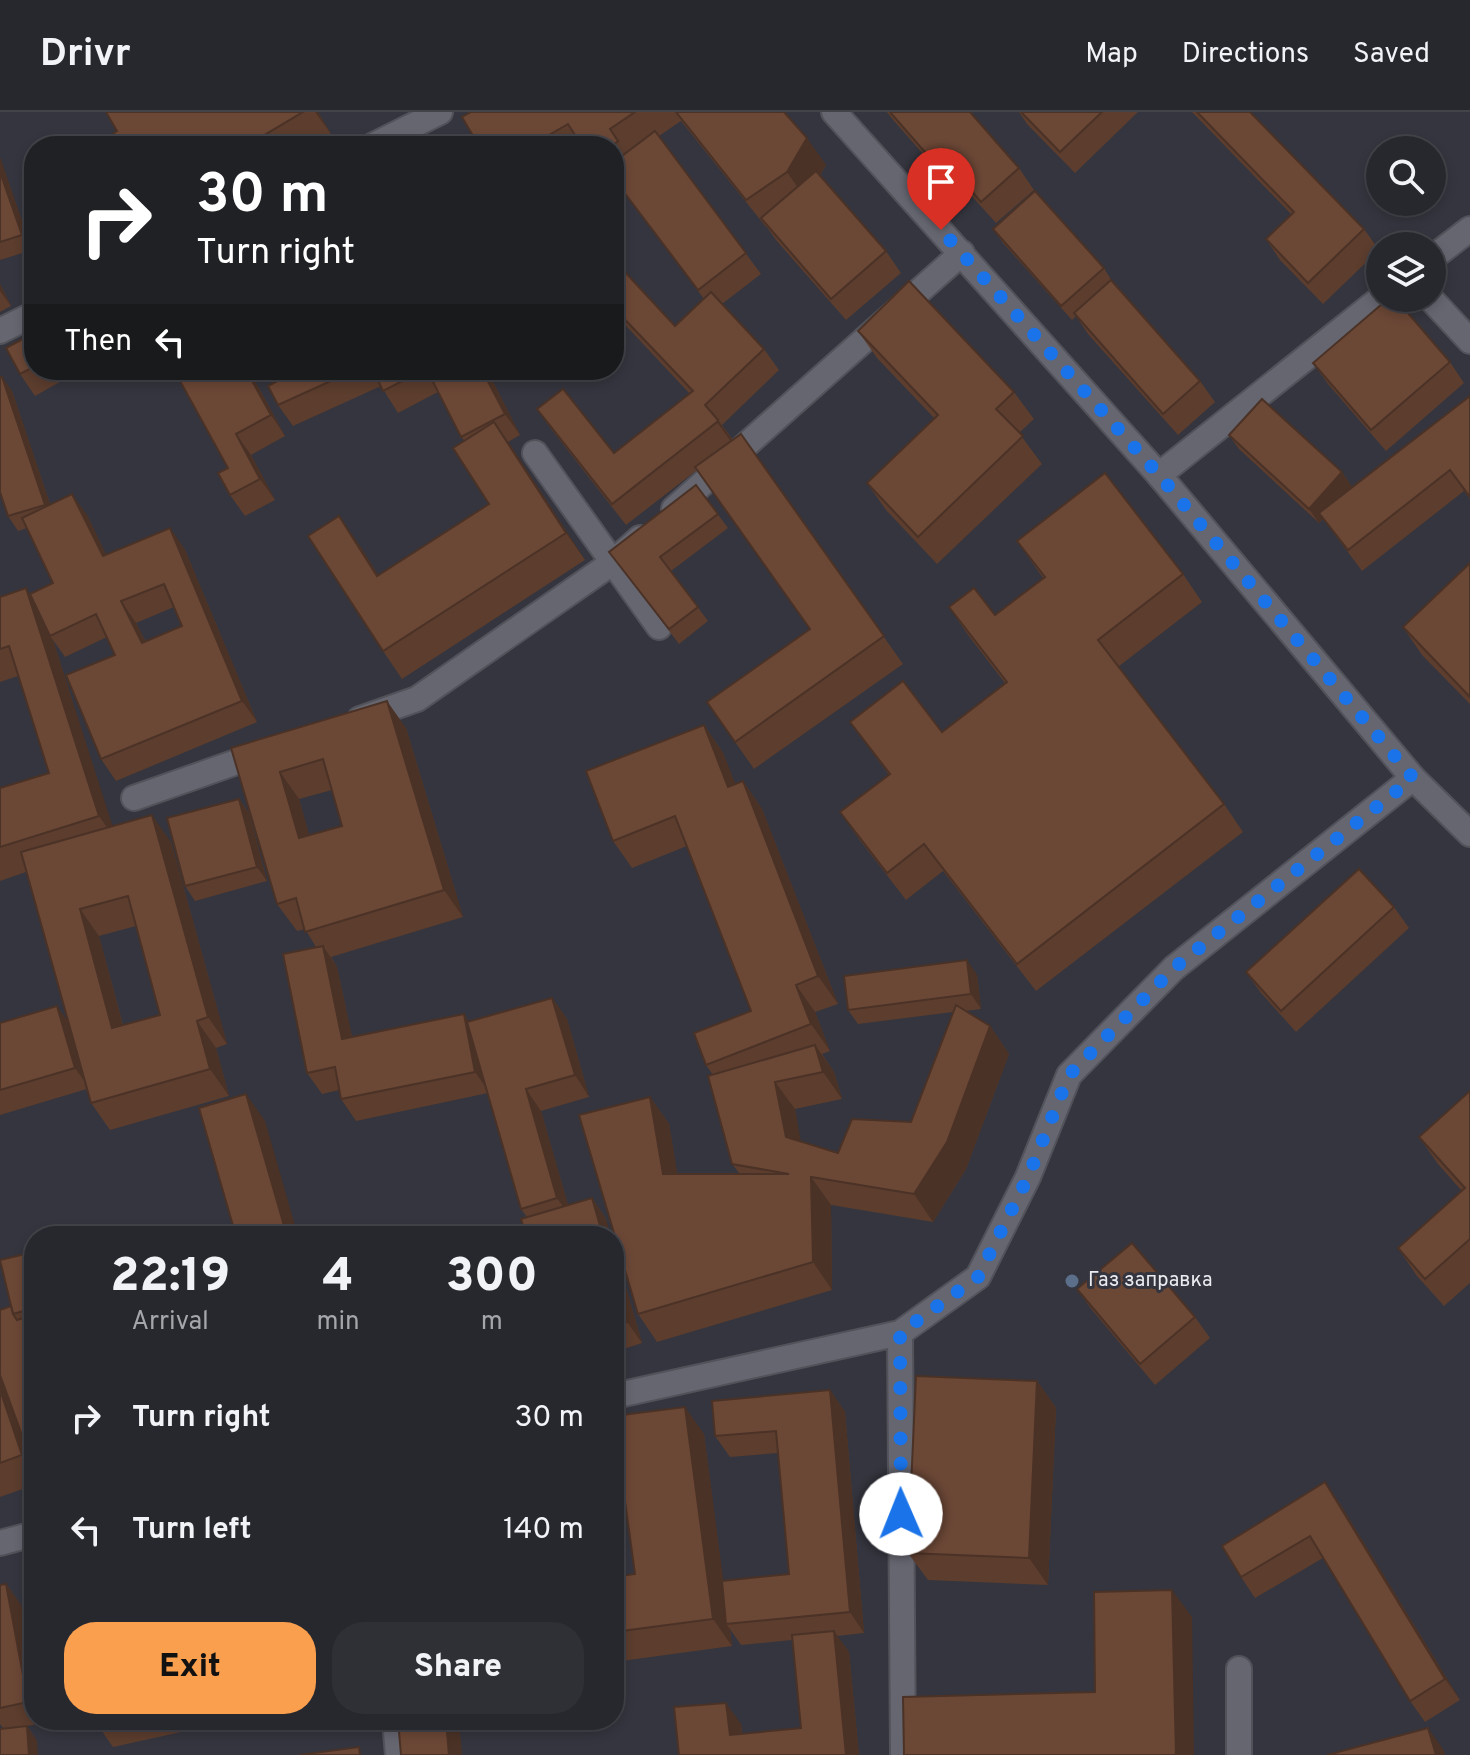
<!DOCTYPE html>
<html lang="en">
<head>
<meta charset="utf-8">
<style>
	body { margin:0; font-family:Overpass,sans-serif; background:#2f3036; color:#f1f3f6; height:100vh; display:flex; flex-direction:column; font-size:30px; white-space:nowrap }
	* { box-sizing:border-box; margin:0 }
	p { font-size:26px; color:#a4a6aa }
	.icon { flex:none; width:44px; height:44px; fill:none; stroke:currentColor; stroke-width:2; stroke-linecap:round; stroke-linejoin:round }
	.map { position:relative; flex:1; overflow:hidden }
	.sheet { position:absolute; left:24px; top:1114px; width:600px; height:504px; display:flex; flex-direction:column; background:#27282e; border-radius:32px; box-shadow:0 4px 12px #0003,0 0 0 2px #43444a }
	.sheet>* { flex:none }
	.hud { position:absolute; left:24px; top:24px; width:600px; height:244px; border-radius:32px; box-shadow:0 4px 12px #0003,0 0 0 2px #43444a; background:#202124; color:#fff; overflow:hidden }
	.buttons { position:absolute; left:1366px; top:24px; display:grid; gap:16px }
	.buttons a { display:grid; place-items:center; width:80px; height:80px; border-radius:50%; background:#27282e; box-shadow:0 4px 12px #0003,0 0 0 2px #43444a; font-size:40px }
	.pin { position:absolute; display:grid; place-items:center; width:68px; height:68px; color:#fff; margin:-82px -34px; border-radius:50% 50% 50% 0; rotate:-45deg; box-shadow:0 0 8px #0007 }
	.pin .icon { rotate:45deg }
	.me { position:absolute; width:88px; margin:-44px; rotate:359deg; stroke-linejoin:round; filter:drop-shadow(0 0 6px #0008) }
	.turn { display:flex; align-items:center; gap:28px; height:168px; padding:0 40px; font-size:36px }
	.turn .icon { width:104px; height:104px; stroke-width:2.5 }
	.turn b { display:block; font-size:56px; line-height:68px }
	.then { display:flex; align-items:center; height:76px; padding:0 40px; background:#0003; gap:16px; font-size:30px }
	.eta { display:flex; justify-content:space-evenly; align-items:center; height:136px; text-align:center }
	.eta b { font-size:48px; font-weight:800; line-height:56px }
	.button { display:flex; gap:16px; margin-top:auto; padding:16px 40px }
	.button a { flex:1; height:92px; border-radius:32px; background:#fa9f4e; color:#111; font-size:32px; font-weight:800; line-height:92px; text-align:center }
	.button a+a { background:#2f3036; color:#f1f3f6 }
	ul { padding:0; list-style:none }
	li { display:flex; align-items:center; gap:24px; height:112px; padding:0 40px }
	li div { flex:1 }
	li b { display:block; font-size:30px }
	li em { font-style:normal }
	header { display:flex; align-items:center; gap:48px; box-sizing:border-box; height:112px; padding:0 40px; background:#27282e; border-bottom:2px solid #43444a }
	header strong { font-size:38px }
	nav { display:flex; gap:44px; margin-inline-start:auto; font-size:28px }
	.map>svg:first-child { display:block }
	.lines { fill:none; stroke-linecap:round; stroke-linejoin:round }
	.street-casing { stroke:#52525a; stroke-width:28 }
	.secondary-casing { stroke:#52525a; stroke-width:28 }
	.street { stroke:#656670; stroke-width:24 }
	.secondary { stroke:#656670; stroke-width:24 }
	.wall { fill:#5c3d2e; fill-rule:evenodd }
	.shaded-wall { fill:#4b3226 }
	.building { fill:#6b4736; stroke:#4b3226; stroke-width:2; fill-rule:evenodd }
	.route { stroke:#1a73e8; stroke-width:14; stroke-dasharray:0 25.2 }
	.service-dot { fill:#5c6f8a; stroke:#34353e; stroke-width:3 }
	.labels { text-anchor:middle; dominant-baseline:central; stroke-width:6; stroke-linejoin:round; paint-order:stroke }
	.poi-label { font-size:20px; fill:#ebecf1; stroke:#34353e; text-anchor:start }
</style>
</head>
<body>
<header>
<strong>Drivr</strong>
<nav><a>Map</a><a>Directions</a><a>Saved</a></nav>
</header>
<div class="map">
<svg width="1470" height="1643" viewBox="0 0 1470 1643">
	<rect width="100%" height="100%" fill="#34353e"/>
	<g class="lines">
		<g class="street-casing">
			<g id="street">
				<path d="M372,34L440,0"/>
				<path d="M1432,146L1470,117"/>
				<path d="M1430,186L1470,229"/>
				<path d="M0,219L34,202"/>
				<path d="M535,341L659,515"/>
				<path d="M1159,363L1381,186"/>
				<path d="M674,397L962,141"/>
				<path d="M360,607L417,587L612,451L640,426"/>
				<path d="M134,686L265,640"/>
				<path d="M900,1221L903,1643"/>
				<path d="M1239,1557V1643"/>
				<path d="M395,1608L398,1643"/>
			</g>
		</g>
		<g class="secondary-casing">
			<g id="secondary">
				<path d="M834,0L1159,363L1413,666L1470,722"/>
				<path d="M614,1284L900,1221L978,1165L1028,1065L1069,963L1174,856L1413,666"/>
				<path d="M0,1431L34,1422"/>
			</g>
		</g>
		<use href="#street" class="street"/>
		<use href="#secondary" class="secondary"/>
	</g>
	<g class="wall">
		<path d="M106,0H318L331,22L311,34H107L117,19Z"/>
		<path d="M471,0H784L826,53L820,63L886,139L901,161L846,208L776,128L766,114V115L681,9L659,24L761,162L722,192L764,237L779,258L722,313L733,328L741,322L903,552L754,657L707,590L810,517L697,358L626,413L552,318L537,297L614,341L690,282L614,201V168L675,214L704,187L617,71L614,73V34H479Z"/>
		<path d="M887,0H970L1019,56L1034,78L996,111L959,70L953,76L894,9Z"/>
		<path d="M1019,0H1138L1075,61L1027,12Z"/>
		<path d="M1192,0H1250L1364,117L1379,138L1323,192L1280,148L1266,127L1291,102Z"/>
		<path d="M0,46L32,138L0,148Z"/>
		<path d="M993,117L1104,156L1113,171L1200,269L1215,290L1178,323L1088,222L1076,204L1072,208L1003,131Z"/>
		<path d="M0,172L11,194L0,200Z"/>
		<path d="M858,219L1014,280L1034,307L1019,321L1042,352L937,452L886,398L867,371L935,307L877,246Z"/>
		<path d="M34,221V258H81L35,284L20,262Z"/>
		<path d="M1450,250L1464,271L1386,339L1328,272L1313,251Z"/>
		<path d="M249,258L285,324L251,343L275,388L245,404L230,383L228,356Z"/>
		<path d="M298,258H487L520,323L508,330L585,448L402,567L383,539L358,431L378,463L489,392L464,329L438,280L398,301L381,274L293,314L278,293Z"/>
		<path d="M12,279L50,392L87,403L106,443L170,416L185,438L257,610L116,669L101,647L115,543L107,525L65,545L53,528L112,714L171,730L227,932L216,936L229,984L110,1018L91,991L87,977L0,1003V911L68,910L26,760L0,769V677L49,661L18,564L0,570V485L30,482L53,471L27,416L18,419L8,404ZM174,495L182,514L146,530L136,511ZM136,814L160,903L123,913L99,824Z"/>
		<path d="M1470,284V387L1464,379L1362,459L1323,407L1319,411L1239,337L1229,323L1342,360L1352,375Z"/>
		<path d="M696,373L728,416L671,459L708,509L679,532L609,440Z"/>
		<path d="M1017,429L1183,462L1202,490L1118,555L1224,692L1243,720L1036,879L943,759L906,788L859,727L840,700L889,663L850,610L942,620L1005,571L968,523L949,495L995,503L1043,466Z"/>
		<path d="M1470,451V592L1422,543L1403,515Z"/>
		<path d="M704,613L723,641L735,672L743,669L762,697L838,892L815,900L830,939L822,942L834,960L842,987L795,997L800,1029L838,1041L911,1010L953,900L858,912L848,898L977,863L981,897L965,899L990,914L1009,942L966,1057L933,1110L831,1093L832,1178L657,1230L638,1202L650,985L669,1012L677,1062H740L732,1052L713,963L706,953L751,899L687,734L632,756L613,729Z"/>
		<path d="M406,616L463,805L331,845L337,855L352,925L469,910L552,886L567,907L589,985L541,999L568,1093L592,1086L606,1107L527,1105L521,1097L488,981L356,1009L341,987L339,978L322,982L307,961L316,835L305,817L297,819L277,792L231,636ZM332,678L342,714L309,723L299,687Z"/>
		<path d="M239,687L249,701L267,769L195,789L185,774Z"/>
		<path d="M1394,795L1409,816L1296,920L1261,881L1246,860Z"/>
		<path d="M1470,979V1171L1444,1194L1417,1164L1398,1136L1462,1079L1438,1052L1419,1025Z"/>
		<path d="M614,1134L642,1231L614,1240Z"/>
		<path d="M34,1140V1373L0,1385V1198L11,1194Z"/>
		<path d="M1077,1177L1195,1205L1210,1226L1155,1273L1092,1198Z"/>
		<path d="M1037,1269L1056,1296L1048,1473L928,1468L908,1441Z"/>
		<path d="M830,1278L845,1300L864,1521L837,1524L849,1540L859,1643H679L741,1612L742,1622L801,1616L792,1528L741,1533L730,1517L732,1534L614,1550V1465L635,1462L624,1383L614,1384V1304L704,1322L723,1469L789,1462L778,1341L730,1345L715,1324Z"/>
		<path d="M1325,1370L1340,1392L1460,1588L1425,1610L1410,1589L1323,1446L1255,1486L1241,1465Z"/>
		<path d="M6,1472L21,1493L34,1565V1608H42L43,1611L27,1614L37,1629L3,1616L0,1612V1473Z"/>
		<path d="M94,1608H236L113,1635Z"/>
	</g>
	<g class="shaded-wall">
		<path d="M315,0H318L331,22Z"/>
		<path d="M807,26L826,53L806,87L787,60Z"/>
		<path d="M0,46L1,48L32,138L22,123L0,60Z"/>
		<path d="M0,172L11,194L0,179Z"/>
		<path d="M246,258H249L285,324L271,303Z"/>
		<path d="M482,258H487L520,323L505,302Z"/>
		<path d="M2,265L12,279L55,407L45,393Z"/>
		<path d="M718,308L733,329L732,331L717,310Z"/>
		<path d="M494,310L513,337L585,448L566,421Z"/>
		<path d="M236,322L251,343L275,388L260,367Z"/>
		<path d="M1342,360L1352,375L1319,411L1309,397Z"/>
		<path d="M72,382L87,403L117,466L103,444Z"/>
		<path d="M339,404L358,431L396,491L377,464Z"/>
		<path d="M170,416L185,438L257,610L242,589Z"/>
		<path d="M26,476L45,503L50,524L53,528L118,731L99,704Z"/>
		<path d="M121,489L136,511L157,552L142,531Z"/>
		<path d="M387,589L406,616L463,805L444,778Z"/>
		<path d="M704,613L723,641L747,702L728,675Z"/>
		<path d="M280,660L299,687L318,754L299,726Z"/>
		<path d="M743,669L762,697L838,892L818,864Z"/>
		<path d="M239,687L249,701L267,769L257,755Z"/>
		<path d="M152,703L171,730L227,932L208,905Z"/>
		<path d="M80,797L99,824L131,944L112,916Z"/>
		<path d="M323,834L337,855L357,948L342,927Z"/>
		<path d="M967,848L977,863L981,897L971,882Z"/>
		<path d="M796,873L815,900L830,939L811,912Z"/>
		<path d="M552,886L567,907L589,985L575,963Z"/>
		<path d="M57,894L72,915L90,977L75,956Z"/>
		<path d="M464,902L478,923L490,981L475,960Z"/>
		<path d="M197,909L216,936L229,984L210,957Z"/>
		<path d="M990,914L1009,942L966,1057L933,1110L914,1082Z"/>
		<path d="M815,933L834,960L842,987L823,960Z"/>
		<path d="M775,970L795,997L805,1052L786,1025Z"/>
		<path d="M526,977L541,999L572,1107L557,1086Z"/>
		<path d="M246,982L265,1009L298,1124H287Z"/>
		<path d="M650,985L669,1012L682,1089L663,1062Z"/>
		<path d="M811,1065L831,1093L832,1178L813,1150Z"/>
		<path d="M592,1086L606,1107L611,1124H603Z"/>
		<path d="M614,1134L642,1231L627,1210L614,1164Z"/>
		<path d="M23,1206L34,1222V1236Z"/>
		<path d="M0,1249L34,1350V1361L22,1343L0,1278Z"/>
		<path d="M1037,1269L1056,1296L1048,1473L1029,1446Z"/>
		<path d="M830,1278L845,1300L864,1521L850,1500Z"/>
		<path d="M685,1295L704,1322L729,1512H726L730,1517L732,1534L713,1507Z"/>
		<path d="M1325,1370L1340,1392L1460,1588L1445,1567Z"/>
		<path d="M6,1472L21,1493L34,1565V1599L28,1590Z"/>
		<path d="M1172,1478L1192,1505L1194,1643H1176Z"/>
		<path d="M834,1519L849,1540L859,1643H846Z"/>
		<path d="M726,1591L741,1612L744,1643L730,1623Z"/>
		<path d="M446,1608H459L462,1643H449Z"/>
		<path d="M27,1614L37,1629L38,1643H29Z"/>
		<path d="M1428,1616L1443,1637L1445,1643H1436Z"/>
	</g>
	<g class="building">
		<path d="M106,0H303L246,34H107L104,28L117,19Z"/>
		<path d="M471,0H635L610,17L618,29L612,34H582L568,12L530,34H479L462,5Z"/>
		<path d="M676,0H784L807,26L787,60L746,88Z"/>
		<path d="M890,0H970L1019,56L981,90L945,48L938,55Z"/>
		<path d="M1021,0H1102L1060,40Z"/>
		<path d="M1197,0H1250L1364,117L1308,171L1266,127L1294,100Z"/>
		<path d="M655,19L746,141L698,178L614,67V50Z"/>
		<path d="M816,59L886,139L831,187L761,106Z"/>
		<path d="M0,60L22,123L0,130Z"/>
		<path d="M1035,79L1104,156L1061,194L993,117Z"/>
		<path d="M624,159L675,214L711,180L764,237L705,293L718,308L717,310L612,392L537,297L563,277L614,341L693,279L614,196V168Z"/>
		<path d="M1111,168L1200,269L1163,302L1074,201Z"/>
		<path d="M909,169L1014,280L996,297L1023,324L918,425L867,371L938,303L858,219Z"/>
		<path d="M1389,186H1395L1450,250L1371,318L1313,251Z"/>
		<path d="M34,221V255L20,262L6,236Z"/>
		<path d="M174,258H246L271,303L236,322L260,367L230,383L218,361L228,356Z"/>
		<path d="M298,258H355L278,293L268,274Z"/>
		<path d="M373,258H424L383,279Z"/>
		<path d="M427,258H482L505,302L461,325Z"/>
		<path d="M0,265H2L45,393L8,404L0,380Z"/>
		<path d="M1470,284V385L1450,358L1348,438L1319,401Z"/>
		<path d="M1262,287L1342,360L1309,397L1229,323Z"/>
		<path d="M494,310L566,421L383,539L308,424L339,404L377,464L489,392L453,336Z"/>
		<path d="M741,322L884,524L735,630L707,590L810,517L695,355Z"/>
		<path d="M1105,361L1183,462L1098,528L1224,692L1017,852L924,732L887,761L840,700L890,662L850,610L903,569L942,620L1007,570L949,495L974,476L995,503L1045,465L1017,429Z"/>
		<path d="M696,373L718,402L660,445L698,495L669,517L609,440Z"/>
		<path d="M72,382L103,444L170,416L242,589L101,647L66,563L115,543L96,502L50,524L30,482L53,471L22,406ZM164,472L182,514L142,531L121,489Z"/>
		<path d="M1470,451V585L1403,515Z"/>
		<path d="M26,476L99,704L0,735V676L49,661L9,534L0,537V485Z"/>
		<path d="M387,589L444,778L305,820L296,786L277,792L231,636ZM323,647L342,714L299,726L280,660Z"/>
		<path d="M704,613L728,675L743,669L818,864L796,873L811,912L706,953L694,921L751,899L675,704L613,729L586,659Z"/>
		<path d="M239,687L257,755L185,774L167,706Z"/>
		<path d="M152,703L208,905L197,909L210,957L91,991L21,740ZM128,784L160,903L112,916L80,797Z"/>
		<path d="M1359,757L1394,795L1281,899L1246,860Z"/>
		<path d="M323,834L342,927L464,902L475,960L341,987L335,955L307,961L283,842Z"/>
		<path d="M967,848L971,882L848,898L844,864Z"/>
		<path d="M552,886L575,963L526,977L557,1086L521,1097L467,910Z"/>
		<path d="M956,893L990,914L947,1030L914,1082L811,1065L813,1150L638,1202L579,1003L650,985L663,1062H789L732,1052L708,964L815,933L823,960L775,970L786,1025L838,1041L852,1007L911,1010Z"/>
		<path d="M57,894L75,956L0,978V911Z"/>
		<path d="M1470,979V1127L1425,1167L1398,1136L1465,1076L1419,1025Z"/>
		<path d="M246,982L287,1124H236L199,996Z"/>
		<path d="M592,1086L603,1124H526L521,1107Z"/>
		<path d="M1132,1131L1195,1205L1140,1252L1077,1177Z"/>
		<path d="M34,1140V1196L13,1202L0,1148Z"/>
		<path d="M614,1164L627,1210L614,1214Z"/>
		<path d="M11,1194L13,1202L17,1208L23,1206L34,1236V1356L0,1263V1198Z"/>
		<path d="M916,1264L1037,1269L1029,1446L908,1441Z"/>
		<path d="M0,1278L22,1343L0,1351Z"/>
		<path d="M830,1278L850,1500L726,1512L722,1469L789,1462L776,1319L715,1324L712,1289Z"/>
		<path d="M685,1295L713,1507L614,1520V1465L635,1462L620,1353L614,1354V1304Z"/>
		<path d="M1325,1370L1445,1567L1410,1589L1310,1424L1241,1465L1222,1434Z"/>
		<path d="M6,1472L28,1590L0,1596V1473Z"/>
		<path d="M1172,1478L1176,1643H904L903,1585L1095,1580L1094,1480Z"/>
		<path d="M834,1519L846,1643H679L674,1595L726,1591L730,1623L801,1616L792,1523Z"/>
		<path d="M398,1608H446L449,1643H401Z"/>
		<path d="M27,1614L29,1643H0V1617Z"/>
		<path d="M1428,1616L1436,1643H1327Z"/>
		<path d="M359,1635L360,1643H299Z"/>
	</g>
	<g class="lines">
		<path class="route" d="M901,1402L900,1221L978,1165L1028,1065L1069,963L1174,856L1413,666L1159,363L941,118"/>
	</g>
	<circle class="service-dot" cx="1072" cy="1169" r="8"/>
	<g class="labels">
		<g class="poi-label">
			<text x="1088" y="1169">Газ заправка</text>
		</g>
	</g>
</svg>
<div class="buttons">
<a><svg class="icon" aria-label="search" viewBox="0 0 24 24"><circle cx="10" cy="10" r="6"/><path d="M15 15l6 6"/></svg></a>
<a><svg class="icon" aria-label="layers" viewBox="0 0 24 24"><path d="M12 4l9 5-9 5-9-5zM3 14l9 5 9-5"/></svg></a>
</div>
<div class="pin" style="left:941px;top:118px;background:#d93025"><svg class="icon" aria-label="arrive" viewBox="0 0 24 24"><path d="M6 21V4h12l-3 4 3 4H6"/></svg></div>
<svg class="me" style="left:901px;top:1402px" viewBox="-20 -20 40 40"><circle r="19" fill="#fff"/><path d="M0-13L10 11 0 6-10 11z" fill="#1a73e8"/></svg>
<div class="hud">
<div class="turn"><svg class="icon" aria-label="right" viewBox="0 0 24 24"><path d="M7 20v-9h11M14 6l5 5-5 5"/></svg><div><b>30 m</b>Turn right</div></div>
<div class="then">Then<svg class="icon" aria-label="left" viewBox="0 0 24 24"><path d="M17 20v-9H6M10 6l-5 5 5 5"/></svg></div>
</div>
<section class="sheet">
<div class="eta">
<div><b>22:19</b><p>Arrival</p></div>
<div><b>4</b><p>min</p></div>
<div><b>300</b><p>m</p></div>
</div>
<ul>
<li><svg class="icon" aria-label="right" viewBox="0 0 24 24"><path d="M7 20v-9h11M14 6l5 5-5 5"/></svg><div><b>Turn right</b></div><em>30 m</em></li>
<li><svg class="icon" aria-label="left" viewBox="0 0 24 24"><path d="M17 20v-9H6M10 6l-5 5 5 5"/></svg><div><b>Turn left</b></div><em>140 m</em></li>
</ul>
<div class="button"><a>Exit</a><a>Share</a></div>
</section>
</div>
</body>
</html>
